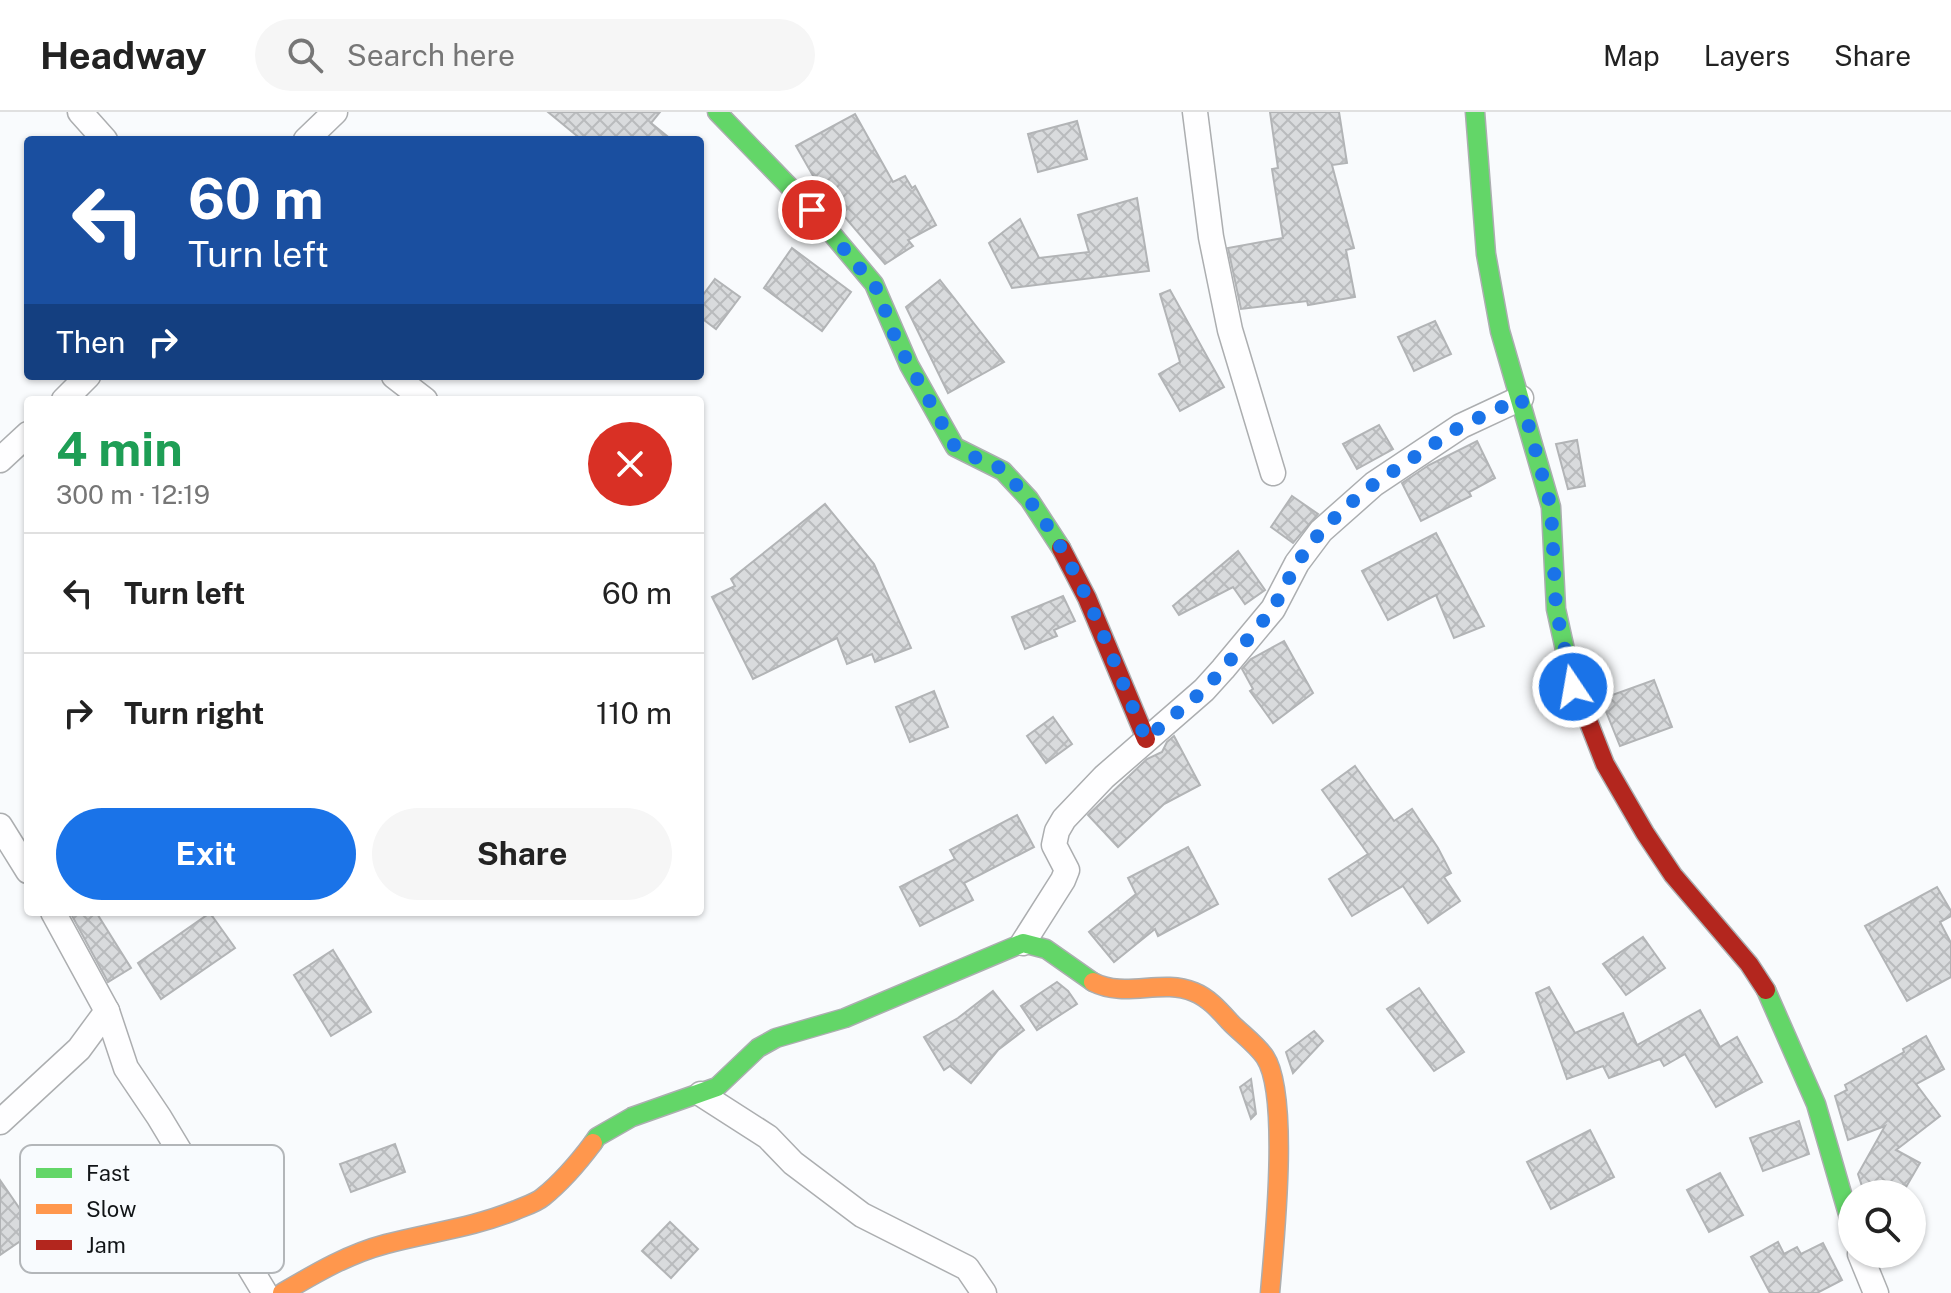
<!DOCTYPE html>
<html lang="en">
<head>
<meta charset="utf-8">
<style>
	body { margin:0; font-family:"Public Sans",sans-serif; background:#f6f6f6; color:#222; height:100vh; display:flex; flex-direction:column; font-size:30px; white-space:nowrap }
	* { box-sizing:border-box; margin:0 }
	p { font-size:26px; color:#767676 }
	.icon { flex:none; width:44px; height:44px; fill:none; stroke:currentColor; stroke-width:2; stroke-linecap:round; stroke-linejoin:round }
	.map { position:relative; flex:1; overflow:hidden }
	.details { position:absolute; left:24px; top:284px; width:680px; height:520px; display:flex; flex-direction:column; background:#fff; border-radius:8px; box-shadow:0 2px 6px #0004 }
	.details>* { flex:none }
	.guide { position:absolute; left:24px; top:24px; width:680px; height:244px; border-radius:8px; box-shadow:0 2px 6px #0004; background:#1a4fa0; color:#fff; overflow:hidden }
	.buttons { position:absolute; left:1838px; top:1068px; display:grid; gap:16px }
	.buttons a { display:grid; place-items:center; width:88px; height:88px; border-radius:50%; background:#fff; box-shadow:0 2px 6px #0004; font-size:40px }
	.pin { position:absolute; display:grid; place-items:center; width:68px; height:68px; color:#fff; margin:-34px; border:4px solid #fff; border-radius:50%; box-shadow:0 2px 8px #0007 }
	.me { position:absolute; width:88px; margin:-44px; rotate:348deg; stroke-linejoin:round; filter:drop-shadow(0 0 6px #0008) }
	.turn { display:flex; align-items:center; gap:28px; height:168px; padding:0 32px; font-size:36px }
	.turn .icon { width:104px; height:104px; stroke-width:2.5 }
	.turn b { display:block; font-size:56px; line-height:68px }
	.then { display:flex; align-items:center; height:76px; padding:0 32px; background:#0003; gap:16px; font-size:30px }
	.round { display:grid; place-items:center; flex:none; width:84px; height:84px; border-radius:42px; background:#f6f6f6 }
	.headline { display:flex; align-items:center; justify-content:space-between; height:136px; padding:0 32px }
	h1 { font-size:48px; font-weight:700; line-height:60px; color:#1e9e55 }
	.button { display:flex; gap:16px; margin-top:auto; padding:16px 32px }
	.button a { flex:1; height:92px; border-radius:48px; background:#1a73e8; color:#fff; font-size:32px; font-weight:700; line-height:92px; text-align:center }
	.button a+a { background:#f6f6f6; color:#222 }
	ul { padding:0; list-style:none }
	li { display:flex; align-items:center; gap:24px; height:120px; padding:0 32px; border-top:2px solid #e0e0e0 }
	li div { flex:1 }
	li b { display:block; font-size:30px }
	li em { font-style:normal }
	header { display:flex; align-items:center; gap:48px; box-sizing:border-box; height:112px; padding:0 40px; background:#fff; border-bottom:2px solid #e0e0e0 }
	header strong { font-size:38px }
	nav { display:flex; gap:44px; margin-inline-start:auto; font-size:28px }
	.search { width:560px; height:72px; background:#f6f6f6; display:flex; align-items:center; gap:20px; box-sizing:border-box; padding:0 28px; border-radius:44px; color:#767676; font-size:30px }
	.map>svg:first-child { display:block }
	.building { fill:url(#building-cross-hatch); stroke:#b2b4b6; stroke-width:2 }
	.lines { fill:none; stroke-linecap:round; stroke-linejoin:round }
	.street-casing { stroke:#acaeb0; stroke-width:27 }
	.fast-casing { stroke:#acaeb0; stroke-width:21 }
	.slow-casing { stroke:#acaeb0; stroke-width:21 }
	.jam-casing { stroke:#acaeb0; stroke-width:21 }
	.street { stroke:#fefeff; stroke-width:24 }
	.fast { stroke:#63d668; stroke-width:18 }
	.slow { stroke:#ff974d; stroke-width:18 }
	.jam { stroke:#b3261e; stroke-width:18 }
	.route { stroke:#1a73e8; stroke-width:14; stroke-dasharray:0 25.2 }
	.key { fill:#f8fbfe; stroke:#b3b6b9; stroke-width:2 }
	.key-label { font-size:22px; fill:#111417 }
</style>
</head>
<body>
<header>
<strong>Headway</strong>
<div class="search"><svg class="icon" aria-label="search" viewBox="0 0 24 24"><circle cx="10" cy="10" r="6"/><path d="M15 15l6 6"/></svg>Search here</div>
<nav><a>Map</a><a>Layers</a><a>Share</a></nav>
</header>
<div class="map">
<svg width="1951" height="1181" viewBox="0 0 1951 1181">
	<defs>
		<pattern id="building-cross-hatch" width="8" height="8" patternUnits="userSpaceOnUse" patternTransform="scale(2)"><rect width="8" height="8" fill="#d9dbdd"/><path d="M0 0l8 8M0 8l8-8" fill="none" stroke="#b9bbbd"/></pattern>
	</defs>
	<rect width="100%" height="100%" fill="#f9fbfd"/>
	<g class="building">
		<path d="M548,0H660L651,11L672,28H582Z"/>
		<path d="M1270,0H1339L1347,51L1332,53L1354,136L1346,138L1355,185L1308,193L1307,189L1241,197L1228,136L1283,126L1272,57L1278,56Z"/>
		<path d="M855,2L893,70L905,64L912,76L915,74L936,113L908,128L913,134L885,152L820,76L796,34Z"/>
		<path d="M1077,9L1087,47L1038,60L1028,22Z"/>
		<path d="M1137,86L1149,159L1012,176L989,131L1020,107L1039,146L1089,140L1078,103Z"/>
		<path d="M792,136L851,180L822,219L764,176Z"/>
		<path d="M715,167L740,185L716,217L700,205V187Z"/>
		<path d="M940,168L1004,250L948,281L906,195Z"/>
		<path d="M1170,178L1224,275L1180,299L1159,262L1180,250L1160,182Z"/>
		<path d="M1435,209L1451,242L1414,259L1398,225Z"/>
		<path d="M1379,313L1393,337L1357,357L1343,332Z"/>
		<path d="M1577,328L1585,374L1568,377L1556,332Z"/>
		<path d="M1477,329L1495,366L1469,380L1471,384L1421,409L1402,371L1429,353Z"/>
		<path d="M1292,384L1318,402L1293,431L1271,415Z"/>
		<path d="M825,392L874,452L911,536L875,550L872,542L847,552L837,526L753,567L712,485L735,474L731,467Z"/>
		<path d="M1436,421L1484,514L1454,526L1436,483L1388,508L1362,459Z"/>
		<path d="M1238,439L1265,478L1245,492L1233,475L1179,503L1173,494Z"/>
		<path d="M1063,484L1075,509L1054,518L1057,524L1025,537L1012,505Z"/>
		<path d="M1284,529L1313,581L1273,611L1250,579L1253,577L1242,557L1251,547Z"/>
		<path d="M1654,568L1672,615L1620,634L1601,587Z"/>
		<path d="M934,579L948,615L910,630L896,595Z"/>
		<path d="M1053,605L1072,632L1046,651L1027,624Z"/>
		<path d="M1174,624L1200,673L1164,692L1118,735L1088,703L1147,647L1162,640L1167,630Z"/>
		<path d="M1355,654L1394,709L1412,697L1438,736L1451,761L1444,765L1460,789L1428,811L1403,774L1352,804L1329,767L1368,742L1322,678Z"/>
		<path d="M1017,703L1034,735L964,771L973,788L920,814L900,775L955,747L950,738Z"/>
		<path d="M1188,735L1218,792L1158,824L1155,817L1114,850L1089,820L1136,782L1128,766Z"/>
		<path d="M1937,775L1951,799V804L1940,810L1951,831V865L1907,889L1865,814Z"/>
		<path d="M70,800H96L131,856L108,870Z"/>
		<path d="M210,801L235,836L161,887L138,851Z"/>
		<path d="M1643,825L1665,856L1626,883L1603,852Z"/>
		<path d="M333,838L371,900L331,924L294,863Z"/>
		<path d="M1057,870L1068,879L1077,892L1037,918L1021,894Z"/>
		<path d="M1549,875L1575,921L1623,901L1637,933L1700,898L1720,935L1737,925L1762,970L1716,995L1685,942L1664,954L1660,947L1609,966L1603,954L1567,967L1536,881Z"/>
		<path d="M1419,876L1464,940L1434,959L1387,897Z"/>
		<path d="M993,879L1024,918L998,938L971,971L950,954L944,958L924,925L958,906Z"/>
		<path d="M1314,919L1323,929L1293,961L1286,940Z"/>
		<path d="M1926,924L1944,957L1916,972L1940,1004L1896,1038L1920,1051L1902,1082H1876L1862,1074L1858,1062L1885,1014L1848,1028L1835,984L1847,978L1845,973L1904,940L1903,937Z"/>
		<path d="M1251,967L1256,1002L1251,1007L1240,975Z"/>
		<path d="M1799,1009L1809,1042L1763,1059L1750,1026Z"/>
		<path d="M1590,1018L1614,1065L1551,1097L1527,1050Z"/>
		<path d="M395,1032L405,1060L351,1080L340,1052Z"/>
		<path d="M1720,1061L1743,1103L1709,1120L1687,1078Z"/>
		<path d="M0,1068L35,1119L0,1143Z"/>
		<path d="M670,1110L698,1137L671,1166L642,1139Z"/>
		<path d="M1778,1130L1784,1142L1797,1135L1801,1142L1823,1131L1842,1168L1817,1181H1770L1751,1145Z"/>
	</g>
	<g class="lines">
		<g class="street-casing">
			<g id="street">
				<path d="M80,0L105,28"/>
				<path d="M1195,0L1211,125L1230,218L1273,361"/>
				<path d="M306,28L335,0"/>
				<path d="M394,264L425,288"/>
				<path d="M64,288L88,264"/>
				<path d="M0,348L28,322"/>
				<path d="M0,714L28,759"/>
				<path d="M53,800L107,899L126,956L159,1005L265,1181"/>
				<path d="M1023,831L1063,768L1067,758L1054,733L1057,719L1064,707L1104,665L1204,578L1223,557L1273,497L1297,451L1321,419L1374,372L1461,314L1521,286"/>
				<path d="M701,982L768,1025L793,1051L862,1103L967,1156L984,1181"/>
				<path d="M0,1010L79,937L107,899"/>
				<path d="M1860,1142L1876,1181"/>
			</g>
		</g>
		<g class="fast-casing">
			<g id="fast">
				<path d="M717,0L812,98L874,172L909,253L955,335L1003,359L1029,387L1061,436"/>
				<path d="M1475,0L1486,142L1500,219L1551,395L1556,497L1571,565"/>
				<path d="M1766,878L1816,992L1852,1116"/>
				<path d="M593,1031L597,1025L632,1005L717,975L758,936L776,926L845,906L1023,831L1046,837L1093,870"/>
			</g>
		</g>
		<g class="slow-casing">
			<g id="slow">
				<path d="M1093,870C1126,887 1161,866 1194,880C1209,886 1220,899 1231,911C1242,922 1257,933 1265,945C1290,983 1274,1133 1270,1181"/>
				<path d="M282,1181C316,1161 348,1142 386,1132C431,1120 472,1116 516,1098C525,1094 536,1091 543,1085C563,1069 578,1051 593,1031"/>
			</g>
		</g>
		<g class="jam-casing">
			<g id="jam">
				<path d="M1061,436L1087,486L1146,627"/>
				<path d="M1571,565L1605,652L1645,721L1673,763L1749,852L1766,878"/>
			</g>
		</g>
		<use href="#street" class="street"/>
		<use href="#fast" class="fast"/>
		<use href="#slow" class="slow"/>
		<use href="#jam" class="jam"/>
	</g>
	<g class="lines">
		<path class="route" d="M812,98L881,182L888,210L904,243L955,335C970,348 990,346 1003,359C1075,430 1107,537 1146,627L1204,578L1223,557L1273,497L1297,451L1321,419L1347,394L1374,372L1461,314L1521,286L1551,395L1556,497L1573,575"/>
	</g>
	<rect x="20" y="1033" width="264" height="128" rx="12" class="key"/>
	<rect x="36" y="1056" width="36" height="10" fill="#63d668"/>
	<rect x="36" y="1092" width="36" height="10" fill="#ff974d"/>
	<rect x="36" y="1128" width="36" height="10" fill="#b3261e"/>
	<g class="key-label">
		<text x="86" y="1069">Fast</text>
		<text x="86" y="1105">Slow</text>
		<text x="86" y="1141">Jam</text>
	</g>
</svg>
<div class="buttons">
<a><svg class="icon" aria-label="search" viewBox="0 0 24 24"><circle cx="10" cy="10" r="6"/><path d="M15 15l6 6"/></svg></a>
</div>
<div class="pin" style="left:812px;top:98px;background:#d93025"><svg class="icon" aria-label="arrive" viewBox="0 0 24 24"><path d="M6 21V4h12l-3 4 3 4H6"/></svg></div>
<svg class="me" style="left:1573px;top:575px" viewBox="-20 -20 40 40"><circle r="17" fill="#1a73e8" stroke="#fff" stroke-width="3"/><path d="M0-11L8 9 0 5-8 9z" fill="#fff"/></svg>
<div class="guide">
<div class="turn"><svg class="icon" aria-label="left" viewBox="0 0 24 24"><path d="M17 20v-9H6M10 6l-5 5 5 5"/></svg><div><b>60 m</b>Turn left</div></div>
<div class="then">Then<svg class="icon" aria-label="right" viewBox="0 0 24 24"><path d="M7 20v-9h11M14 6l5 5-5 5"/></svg></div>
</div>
<section class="details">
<div class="headline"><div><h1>4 min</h1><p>300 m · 12:19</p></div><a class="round" style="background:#d93025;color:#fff"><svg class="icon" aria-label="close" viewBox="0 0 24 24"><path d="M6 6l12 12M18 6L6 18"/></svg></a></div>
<ul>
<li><svg class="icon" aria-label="left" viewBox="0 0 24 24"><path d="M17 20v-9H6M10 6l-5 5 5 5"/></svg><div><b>Turn left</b></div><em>60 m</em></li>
<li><svg class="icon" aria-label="right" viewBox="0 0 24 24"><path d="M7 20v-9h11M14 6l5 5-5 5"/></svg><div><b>Turn right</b></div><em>110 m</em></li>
</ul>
<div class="button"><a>Exit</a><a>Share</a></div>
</section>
</div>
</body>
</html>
